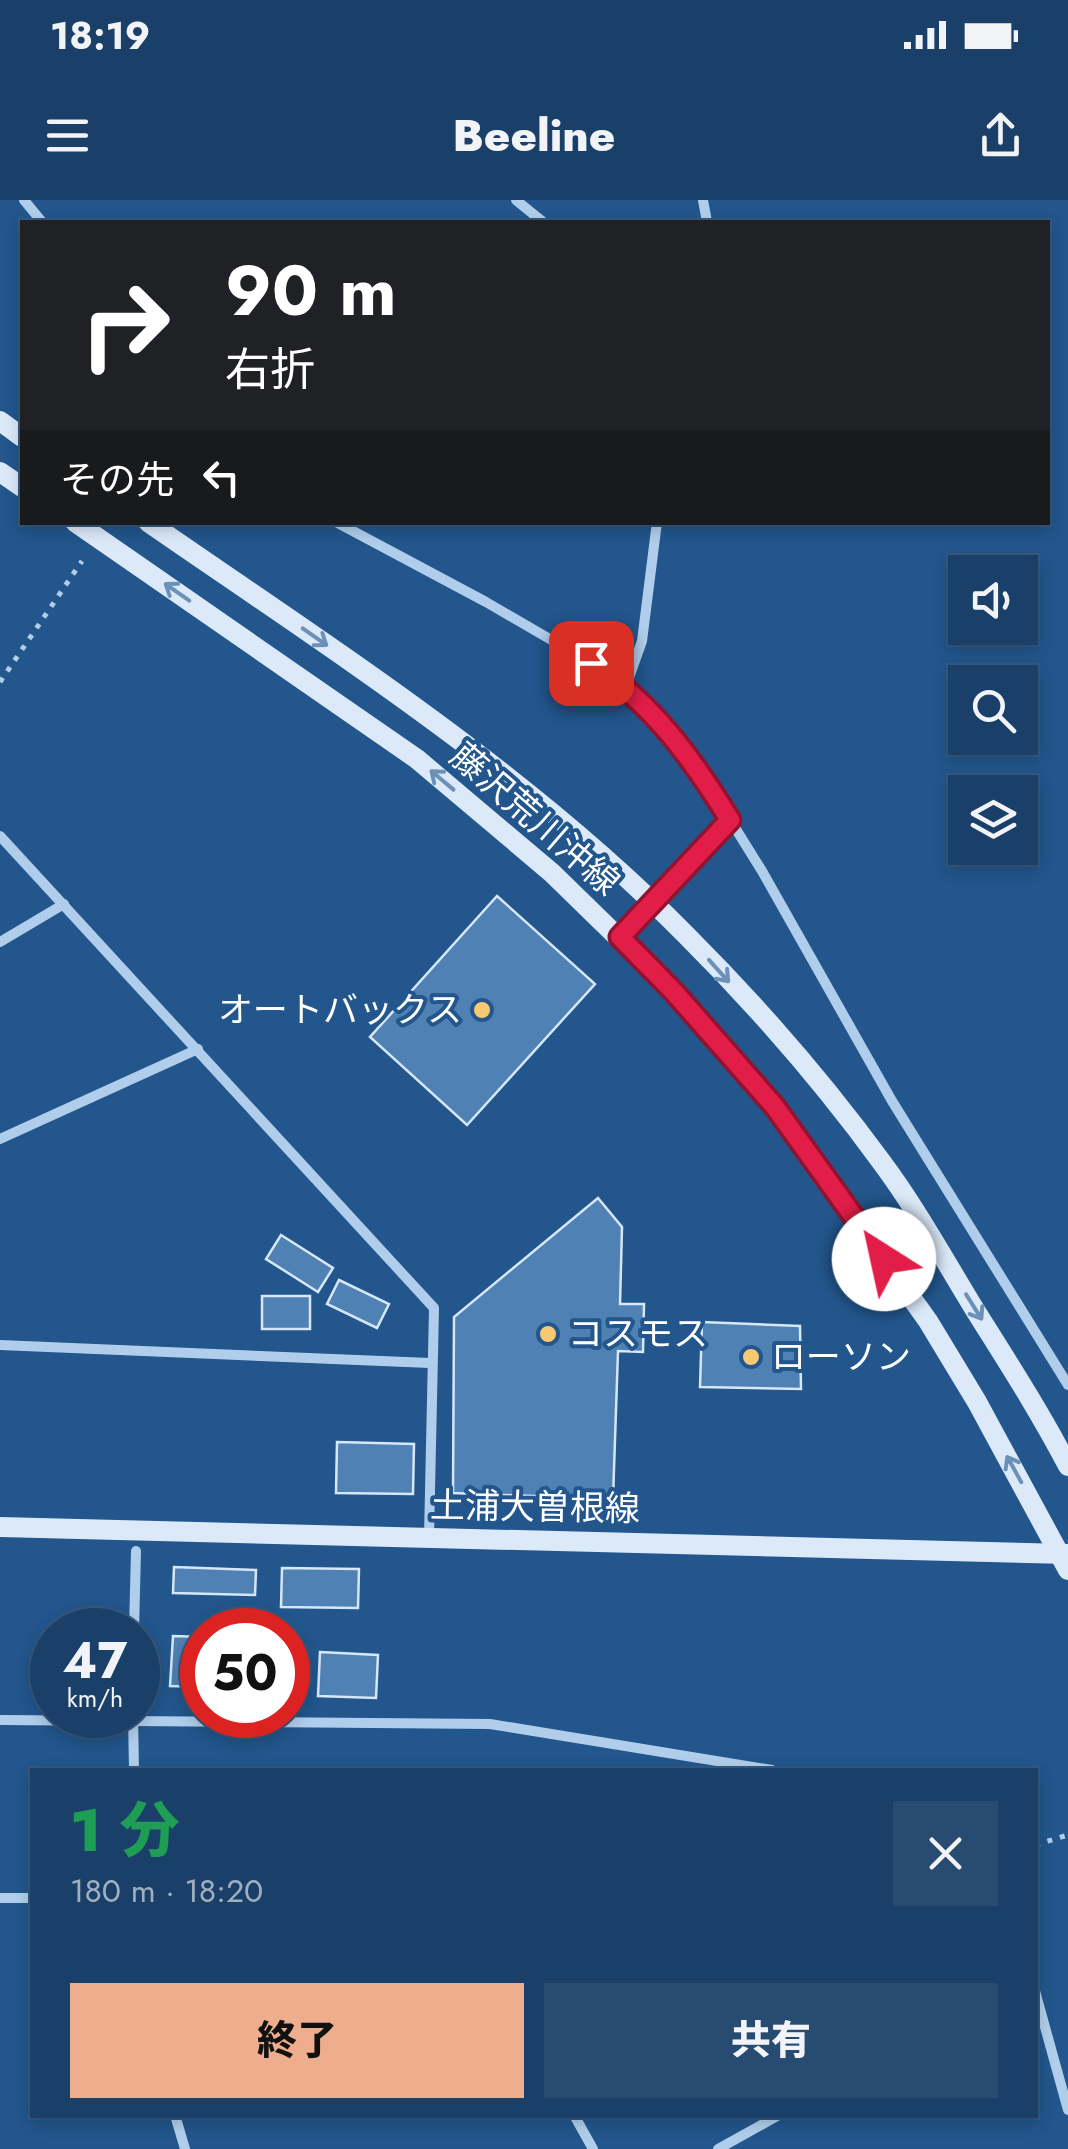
<!DOCTYPE html>
<html lang="ja">
<head>
<meta charset="utf-8">
<style>
	body { margin:0; font-family:Jost,"Noto Sans JP",sans-serif; background:#274b71; color:#f1f3f6; height:100vh; display:flex; flex-direction:column; font-size:38px; white-space:nowrap }
	* { box-sizing:border-box; margin:0 }
	p { font-size:32px; color:#9fafc0 }
	.icon { flex:none; width:55px; height:55px; fill:none; stroke:currentColor; stroke-width:2; stroke-linecap:round; stroke-linejoin:round }
	.map { position:relative; flex:1; overflow:hidden }
	.drawer { position:absolute; left:30px; top:1568px; width:1008px; height:350px; display:flex; flex-direction:column; background:#1a4069; border-radius:0px; box-shadow:0 5px 15px #0003,0 0 0 2px #38597d }
	.drawer>* { flex:none }
	.guide { position:absolute; left:20px; top:20px; width:1030px; height:305px; border-radius:0px; box-shadow:0 5px 15px #0003,0 0 0 2px #38597d; background:#202124; color:#fff; overflow:hidden }
	.buttons { position:absolute; left:948px; top:355px; display:grid; gap:20px }
	.buttons a { display:grid; place-items:center; width:90px; height:90px; border-radius:0px; background:#1a4069; box-shadow:0 5px 15px #0003,0 0 0 2px #38597d; font-size:50px }
	.speed { position:absolute; left:30px; top:1408px; display:flex; gap:20px; font-size:50px; font-weight:700; text-align:center }
	.speed>* { display:grid; place-content:center; width:130px; height:130px; border-radius:50%; background:#1a4069; box-shadow:0 5px 15px #0003,0 0 0 2px #38597d; line-height:1 }
	.speed small { font-size:25px; font-weight:400 }
	.speed .limit { border:15px solid #d22; background:#fff; color:#111 }
	.pin { position:absolute; display:grid; place-items:center; width:85px; height:85px; color:#fff; margin:-42px; border-radius:20px; box-shadow:0 5px 15px #0006 }
	.me { position:absolute; width:110px; margin:-55px; rotate:325deg; stroke-linejoin:round; filter:drop-shadow(0 0 8px #0008) }
	.turn { display:flex; align-items:center; gap:35px; height:210px; padding:0 40px; font-size:45px }
	.turn .icon { width:130px; height:130px; stroke-width:2.5 }
	.turn b { display:block; font-size:70px; line-height:85px }
	.then { display:flex; align-items:center; height:95px; padding:0 40px; background:#0003; gap:20px; font-size:38px }
	.round { display:grid; place-items:center; flex:none; width:105px; height:105px; border-radius:0px; background:#274b71 }
	.head { display:flex; align-items:center; justify-content:space-between; height:170px; padding:0 40px }
	h1 { font-size:60px; font-weight:800; line-height:75px; color:#1e9e55 }
	.action { display:flex; gap:20px; margin-top:auto; padding:20px 40px }
	.action a { flex:1; height:115px; border-radius:0px; background:#eead8d; color:#111; font-size:40px; font-weight:800; line-height:115px; text-align:center }
	.action a+a { background:#274b71; color:#f1f3f6 }
	.status { display:flex; justify-content:space-between; align-items:center; height:70px; padding:0 50px; background:#1a4069; direction:ltr }
	.status svg { height:28px; fill:currentColor }
	header { display:flex; justify-content:space-between; align-items:center; height:130px; padding:0 40px; background:#1a4069; font-size:45px; font-weight:800 }
	.map>svg:first-child { display:block }
	.building { fill:#4f81b5; stroke:#d5e7f8; stroke-width:2.5 }
	.lines { fill:none; stroke-linecap:round; stroke-linejoin:round }
	.path { stroke:#b0ceeb; stroke-width:5; stroke-dasharray:5 8; stroke-linecap:butt }
	.street { stroke:#b0ceeb; stroke-width:10 }
	.secondary { stroke:#dbe9f9; stroke-width:20 }
	.oneway { stroke:#6c91b8 }
	.route-casing { stroke:#92132f; stroke-width:25 }
	.route { stroke:#e11d48; stroke-width:18 }
	.poi-dot { fill:#f7c972; stroke:#22568c; stroke-width:4 }
	.labels { text-anchor:middle; dominant-baseline:central; stroke-width:8; stroke-linejoin:round; paint-order:stroke }
	.street-label { font-size:35px; fill:#fff; stroke:#22568c }
	.poi-label { font-size:35px; fill:#fff; stroke:#22568c; text-anchor:start }
</style>
</head>
<body>
<div class="status"><b>18:19</b><svg viewBox="0 0 49 12"><path d="M0 12V9h3v3zM5 12V6h3v6zM10 12V3h3v9zM15 12V0h3v12zM26 1h20v11H26zM47 4h2v5h-2z"/></svg></div>
<header><svg class="icon" aria-label="menu" viewBox="0 0 24 24"><path d="M4 6h16M4 12h16M4 18h16"/></svg>Beeline<svg class="icon" aria-label="share" viewBox="0 0 24 24"><path d="M12 15V3M7 8l5-5 5 5M5 13v7h14v-7"/></svg></header>
<div class="map">
<svg width="1068" height="1949" viewBox="0 0 1068 1949">
	<rect width="100%" height="100%" fill="#22568c"/>
	<g class="building">
		<path d="M497,696L595,784L467,925L370,837Z"/>
		<path d="M598,998L622,1027L620,1104H644L643,1152L618,1151L613,1299L453,1293L454,1117Z"/>
		<path d="M281,1035L333,1068L318,1092L266,1059Z"/>
		<path d="M339,1080L389,1104L377,1128L327,1104Z"/>
		<rect x="262" y="1096" width="48" height="33"/>
		<path d="M702,1122L800,1126L801,1189L700,1187Z"/>
		<path d="M337,1242L414,1244L413,1294L336,1293Z"/>
		<path d="M174,1367L256,1370L255,1395L173,1393Z"/>
		<path d="M282,1368L359,1369L358,1408L281,1407Z"/>
		<path d="M173,1436L202,1437V1487L170,1486Z"/>
		<path d="M288,1447H299L297,1492H288Z"/>
		<path d="M320,1452L378,1455L376,1498L318,1496Z"/>
	</g>
	<g class="lines">
		<g class="path">
			<path d="M0,482L82,361"/>
			<path d="M1035,1645L1068,1635"/>
		</g>
		<g class="street">
			<path d="M24,0L42,22"/>
			<path d="M516,0L543,22"/>
			<path d="M703,0L707,22"/>
			<path d="M336,322L486,402L591,463L626,486L667,528L701,573L762,671L892,901L1068,1185"/>
			<path d="M626,486L642,441L657,322"/>
			<path d="M0,636L434,1108L429,1337"/>
			<path d="M620,737L730,619"/>
			<path d="M0,742L64,704"/>
			<path d="M0,939L198,849"/>
			<path d="M0,1145L430,1163"/>
			<path d="M134,1430L136,1351"/>
			<path d="M133,1515L134,1570"/>
			<path d="M0,1520L490,1524L772,1570"/>
			<path d="M0,1698H32"/>
			<path d="M1035,1791L1068,1910"/>
			<path d="M175,1915L185,1949"/>
			<path d="M574,1915L593,1949"/>
			<path d="M718,1949L779,1915"/>
		</g>
		<g class="secondary">
			<path d="M0,221L22,237"/>
			<path d="M0,272L22,287"/>
			<path d="M75,322L417,559L552,673L674,792L775,907L928,1121L977,1202L1068,1370"/>
			<path d="M148,322C333,450 528,574 686,735C756,805 824,883 883,964C917,1010 945,1061 975,1110C1007,1161 1040,1212 1068,1266"/>
			<path d="M0,1327L1068,1354"/>
		</g>
	</g>
	<defs><path id="oneway-shaft" d="M-6 0H5M1.5-3L5.5 0L1.5 3" fill="none" stroke-width="1.6" stroke-linecap="round" stroke-linejoin="round" transform="scale(2.5)"/></defs>
	<g class="oneway">
		<use href="#oneway-shaft" transform="translate(177 392) rotate(-145)"/>
		<use href="#oneway-shaft" transform="translate(315 437) rotate(35)"/>
		<use href="#oneway-shaft" transform="translate(442 580) rotate(-140)"/>
		<use href="#oneway-shaft" transform="translate(719 771) rotate(48)"/>
		<use href="#oneway-shaft" transform="translate(974 1107) rotate(58)"/>
		<use href="#oneway-shaft" transform="translate(1014 1269) rotate(-119)"/>
	</g>
	<g class="lines">
		<g class="route-casing">
			<path id="route" d="M591,463C652,503 692,558 730,620L620,737L674,792L775,907L884,1059"/>
		</g>
		<use href="#route" class="route"/>
	</g>
	<g class="poi-dot">
		<circle cx="482" cy="810" r="10"/>
		<circle cx="548" cy="1134" r="10"/>
		<circle cx="751" cy="1157" r="10"/>
	</g>
	<g class="labels">
		<g class="street-label">
			<text transform="translate(535 619) rotate(41)">藤沢荒川沖線</text>
			<text transform="translate(535 1307) rotate(1)">土浦大曽根線</text>
		</g>
		<g class="poi-label">
			<text x="462" y="810" text-anchor="end">オートバックス</text>
			<text x="568" y="1134">コスモス</text>
			<text x="771" y="1157">ローソン</text>
		</g>
	</g>
</svg>
<div class="buttons">
<a><svg class="icon" aria-label="sound" viewBox="0 0 24 24"><path d="M4 9h4l5-4v14l-5-4H4zM17 9q2 3 0 6"/></svg></a>
<a><svg class="icon" aria-label="search" viewBox="0 0 24 24"><circle cx="10" cy="10" r="6"/><path d="M15 15l6 6"/></svg></a>
<a><svg class="icon" aria-label="layers" viewBox="0 0 24 24"><path d="M12 4l9 5-9 5-9-5zM3 14l9 5 9-5"/></svg></a>
</div>
<div class="speed"><div>47<small>km/h</small></div><div class="limit">50</div></div>
<div class="pin" style="left:591px;top:463px;background:#d93025"><svg class="icon" aria-label="arrive" viewBox="0 0 24 24"><path d="M6 21V4h12l-3 4 3 4H6"/></svg></div>
<svg class="me" style="left:884px;top:1059px" viewBox="-20 -20 40 40"><circle r="19" fill="#fff"/><path d="M0-13L10 11 0 6-10 11z" fill="#e11d48"/></svg>
<div class="guide">
<div class="turn"><svg class="icon" aria-label="right" viewBox="0 0 24 24"><path d="M7 20v-9h11M14 6l5 5-5 5"/></svg><div><b>90 m</b>右折</div></div>
<div class="then">その先<svg class="icon" aria-label="left" viewBox="0 0 24 24"><path d="M17 20v-9H6M10 6l-5 5 5 5"/></svg></div>
</div>
<section class="drawer">
<div class="head"><div><h1>1 分</h1><p>180 m · 18:20</p></div><a class="round"><svg class="icon" aria-label="close" viewBox="0 0 24 24"><path d="M6 6l12 12M18 6L6 18"/></svg></a></div>
<div class="action"><a>終了</a><a>共有</a></div>
</section>
</div>
</body>
</html>
